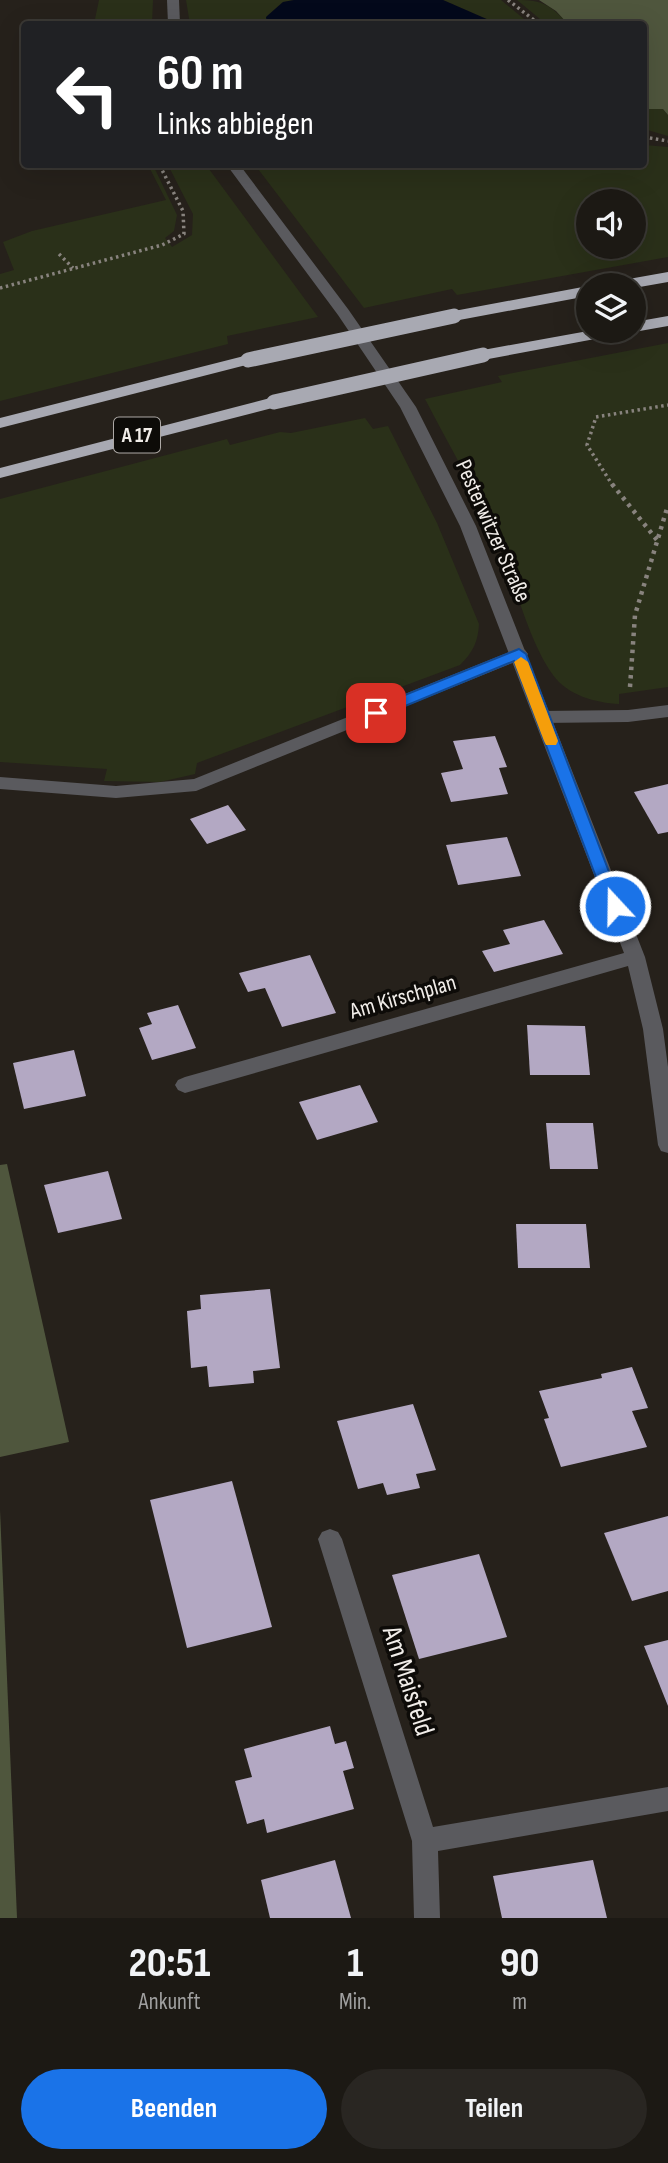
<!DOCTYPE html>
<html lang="de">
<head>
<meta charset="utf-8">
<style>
	body { margin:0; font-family:"Sofia Sans Condensed",sans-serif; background:#292622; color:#f1f3f6; height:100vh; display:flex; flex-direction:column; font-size:26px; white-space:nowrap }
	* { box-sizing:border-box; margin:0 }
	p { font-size:23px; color:#a0a0a0 }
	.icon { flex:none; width:38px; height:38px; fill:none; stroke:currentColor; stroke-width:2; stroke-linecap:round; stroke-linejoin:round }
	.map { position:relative; height:1918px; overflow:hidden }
	.details { display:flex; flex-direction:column; background:#1c1914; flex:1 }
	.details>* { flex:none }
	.hud { position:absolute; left:21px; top:21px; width:626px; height:147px; border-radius:7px; box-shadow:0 7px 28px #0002,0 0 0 2px #3a3834; background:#202124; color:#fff; overflow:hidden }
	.tools { position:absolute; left:576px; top:189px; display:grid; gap:14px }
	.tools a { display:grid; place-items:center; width:70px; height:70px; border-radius:50%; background:#1c1914; box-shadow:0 7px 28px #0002,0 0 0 2px #3a3834; font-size:35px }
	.pin { position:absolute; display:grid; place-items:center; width:60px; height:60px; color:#fff; margin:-30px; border-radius:14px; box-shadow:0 4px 10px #0006 }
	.me { position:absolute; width:77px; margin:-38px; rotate:339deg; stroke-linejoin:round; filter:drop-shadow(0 0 5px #0008) }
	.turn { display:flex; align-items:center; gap:24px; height:147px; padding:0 21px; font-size:32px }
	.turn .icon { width:91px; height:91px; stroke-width:2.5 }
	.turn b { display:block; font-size:49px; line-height:60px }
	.eta { display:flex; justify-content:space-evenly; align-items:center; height:119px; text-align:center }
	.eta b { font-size:42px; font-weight:700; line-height:49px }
	.primary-button { display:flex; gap:14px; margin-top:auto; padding:14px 21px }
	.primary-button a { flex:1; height:80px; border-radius:42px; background:#1a73e8; color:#fff; font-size:28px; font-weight:700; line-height:80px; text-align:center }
	.primary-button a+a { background:#292622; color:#f1f3f6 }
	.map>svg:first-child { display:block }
	.green { fill:#2a3019; fill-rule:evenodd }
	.forest { fill:#4f563d }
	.water { fill:#03091b }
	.building { fill:#b3a8c3 }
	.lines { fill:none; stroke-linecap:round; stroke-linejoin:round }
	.path-far1 { stroke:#88837e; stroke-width:3.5; stroke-dasharray:2.5 3.5; stroke-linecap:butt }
	.path { stroke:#88837e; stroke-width:4.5; stroke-dasharray:3.5 5; stroke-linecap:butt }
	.service { fill:#5a5a5e; fill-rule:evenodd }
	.minor { fill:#5a5a5e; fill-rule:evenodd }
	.motorway { fill:#a8a9b2; fill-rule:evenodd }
	.motorway-bridge { stroke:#a8a9b2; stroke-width:15 }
	.route { fill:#1a73e8; stroke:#114b97; stroke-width:2 }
	.slow { fill:#f59e0b }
	.labels { text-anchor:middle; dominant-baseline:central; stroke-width:7; stroke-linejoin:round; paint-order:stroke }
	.shield { fill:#0d0b08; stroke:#ada9a6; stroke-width:2 }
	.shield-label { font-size:21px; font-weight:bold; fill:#f1ede9 }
	.street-label { font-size:23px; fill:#f1ede9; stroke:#0d0b08 }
	.near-street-label { font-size:28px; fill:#f1ede9; stroke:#0d0b08 }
</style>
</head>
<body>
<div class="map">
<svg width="668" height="1918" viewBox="0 0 668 1918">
	<rect width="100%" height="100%" fill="#26211b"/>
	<g class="green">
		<path d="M99,0H153L152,24H94Z"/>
		<path d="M186,0H294L283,2L267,16V24H190Z"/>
		<path d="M443,0H501L530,24H498Z"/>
		<path d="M517,0C543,0 550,5 568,24H546Z"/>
		<path d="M644,109H663L668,115V136L644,129Z"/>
		<path d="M644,145L668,147V257L457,295L452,289L364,308L255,165L644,164ZM588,201H634V247H588Z"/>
		<path d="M148,165H153L177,215L174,231L165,238L172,247L192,235L193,214L168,165H206L318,317L227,336L228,344L0,401V274L14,270L3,242L32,231L166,200Z"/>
		<path d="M668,343V687L619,694V704C596,703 567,695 553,675C526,638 512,570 492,527C472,484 447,442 425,399L502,382L498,376Z"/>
		<path d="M365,418L373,429L388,426L437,523L479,624C478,642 473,652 460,665L197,763L195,774L160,782L104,781L107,769L0,762V499L227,439L230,445L280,432L291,433Z"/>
	</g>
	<g class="forest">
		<path d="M539,0H668V115L663,109H644V24H568L556,11Z"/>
		<path d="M7,1164L69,1442L0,1457V1165Z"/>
		<path d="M0,1510L17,1918H0Z"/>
	</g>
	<path class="water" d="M294,0H443L498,24H267L266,17L283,2Z"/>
	<g class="building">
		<path d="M495,736L507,767L499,768L508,794L451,802L441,773L463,769L453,741Z"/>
		<path d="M668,784V832L658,834L634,792Z"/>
		<path d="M228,805L246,830L207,844L190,819Z"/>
		<path d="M507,837L521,876L458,885L446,845Z"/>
		<path d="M544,920L563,954L494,972L482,951L510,944L503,930Z"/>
		<path d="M310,955L336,1013L282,1027L265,988L248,992L239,973Z"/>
		<path d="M178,1005L196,1048L152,1060L139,1028L152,1024L147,1013Z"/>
		<path d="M527,1025L585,1026L590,1075H530Z"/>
		<path d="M74,1050L86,1096L24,1109L13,1063Z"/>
		<path d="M360,1085L378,1122L317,1140L299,1102Z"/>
		<path d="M546,1123H593L598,1169H550Z"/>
		<path d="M108,1171L122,1219L58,1233L44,1185Z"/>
		<path d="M516,1224H586L590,1268H518Z"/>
		<path d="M270,1289L280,1368L253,1371L254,1383L209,1387L207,1366L191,1368L187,1311L201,1309L200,1295Z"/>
		<path d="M632,1367L648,1408L632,1411L647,1447L561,1467L544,1419L549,1418L539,1391L602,1378L601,1374Z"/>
		<path d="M413,1404L436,1470L416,1474L420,1488L387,1495L383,1483L358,1489L337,1421Z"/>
		<path d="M232,1481L272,1627L187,1648L150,1500Z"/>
		<path d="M668,1516V1591L632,1601L604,1533Z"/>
		<path d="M479,1554L507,1637L419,1659L392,1575Z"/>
		<path d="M668,1640V1706L644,1646Z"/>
		<path d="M330,1726L335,1744L346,1741L354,1768L343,1771L354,1809L267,1833L264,1819L247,1824L235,1781L252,1777L244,1749Z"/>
		<path d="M335,1860L351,1918H270L261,1880Z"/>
		<path d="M593,1860L607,1918H502L493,1876Z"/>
	</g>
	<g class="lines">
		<g class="path-far1">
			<path d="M508,0L539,24"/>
			<path d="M644,137L668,141"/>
			<path d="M59,254L73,268"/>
			<path d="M0,288L162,245L184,234L183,211L159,164"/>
			<path d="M613,486L587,445L596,417L668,405"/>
		</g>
		<g class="path">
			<path d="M612,484L657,540"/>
			<path d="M630,687L635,615L668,505"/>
		</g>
		<g class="service">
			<path d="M519,648L525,650L528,654L525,658L196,791L116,798L0,789V777L116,786L194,779Z"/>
			<path d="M668,705V717L628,722L542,723L533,717L542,711L628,710Z"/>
		</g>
		<g class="minor">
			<path d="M167,0H179L180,24H168Z"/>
			<path d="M226,164H239L348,309L416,407L476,526L645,957L663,1029L668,1067V1153L661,1151L658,1145L643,1029L628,966L185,1093L178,1090L175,1085L178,1080L185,1077L624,953L460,526L400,407L338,315Z"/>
			<path d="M330,1529L338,1532L342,1539L433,1827L668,1787V1811L438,1851L440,1918H414L412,1841L318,1539L322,1532Z"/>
		</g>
		<g class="motorway">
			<path d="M668,272V282L634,288V285H615L623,280Z"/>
			<path d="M588,286V296L454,321L446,316L454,311Z"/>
			<path d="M668,316V326L634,332L630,331H634V322Z"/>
			<path d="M588,331H619L611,336L483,360L475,355L483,350Z"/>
			<path d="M248,355L254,357L256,360L254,363L0,428V418Z"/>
			<path d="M274,397L282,402L280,406L0,478V468Z"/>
		</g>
		<g class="motorway-bridge">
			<path d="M248,360L454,316"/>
			<path d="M274,402L483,355"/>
		</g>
	</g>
	<path class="route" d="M519,649L526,654L622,906L620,910L615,911L607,906L514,661L381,716H370L368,713L370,709Z"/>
	<path class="slow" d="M521,657L528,662L558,741L556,745H546L544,741L514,662Z"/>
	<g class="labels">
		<rect class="shield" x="114" y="417.5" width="46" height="35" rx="5"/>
		<g class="shield-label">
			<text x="137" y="435">A 17</text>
		</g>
		<g class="street-label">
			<text transform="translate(493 531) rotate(66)">Pesterwitzer Straße</text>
			<text transform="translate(403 997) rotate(-16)">Am Kirschplan</text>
		</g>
		<g class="near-street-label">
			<text transform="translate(408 1681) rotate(72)">Am Maisfeld</text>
		</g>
	</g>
</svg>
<div class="tools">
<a><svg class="icon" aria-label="sound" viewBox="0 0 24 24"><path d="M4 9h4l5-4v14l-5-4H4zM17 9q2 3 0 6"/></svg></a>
<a><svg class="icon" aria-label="layers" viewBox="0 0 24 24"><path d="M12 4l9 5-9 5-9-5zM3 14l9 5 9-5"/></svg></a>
</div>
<div class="pin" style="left:376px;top:713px;background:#d93025"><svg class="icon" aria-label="arrive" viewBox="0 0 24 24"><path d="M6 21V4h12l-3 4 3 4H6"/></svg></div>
<svg class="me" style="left:615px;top:906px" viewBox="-20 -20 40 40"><circle r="17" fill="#1a73e8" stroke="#fff" stroke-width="3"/><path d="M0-11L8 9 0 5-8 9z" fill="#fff"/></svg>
<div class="hud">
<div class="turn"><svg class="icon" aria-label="left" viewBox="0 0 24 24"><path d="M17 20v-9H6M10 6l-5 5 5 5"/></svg><div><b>60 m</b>Links abbiegen</div></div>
</div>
</div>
<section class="details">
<div class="eta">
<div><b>20:51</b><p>Ankunft</p></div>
<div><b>1</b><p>Min.</p></div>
<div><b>90</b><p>m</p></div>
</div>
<div class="primary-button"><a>Beenden</a><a>Teilen</a></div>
</section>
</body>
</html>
